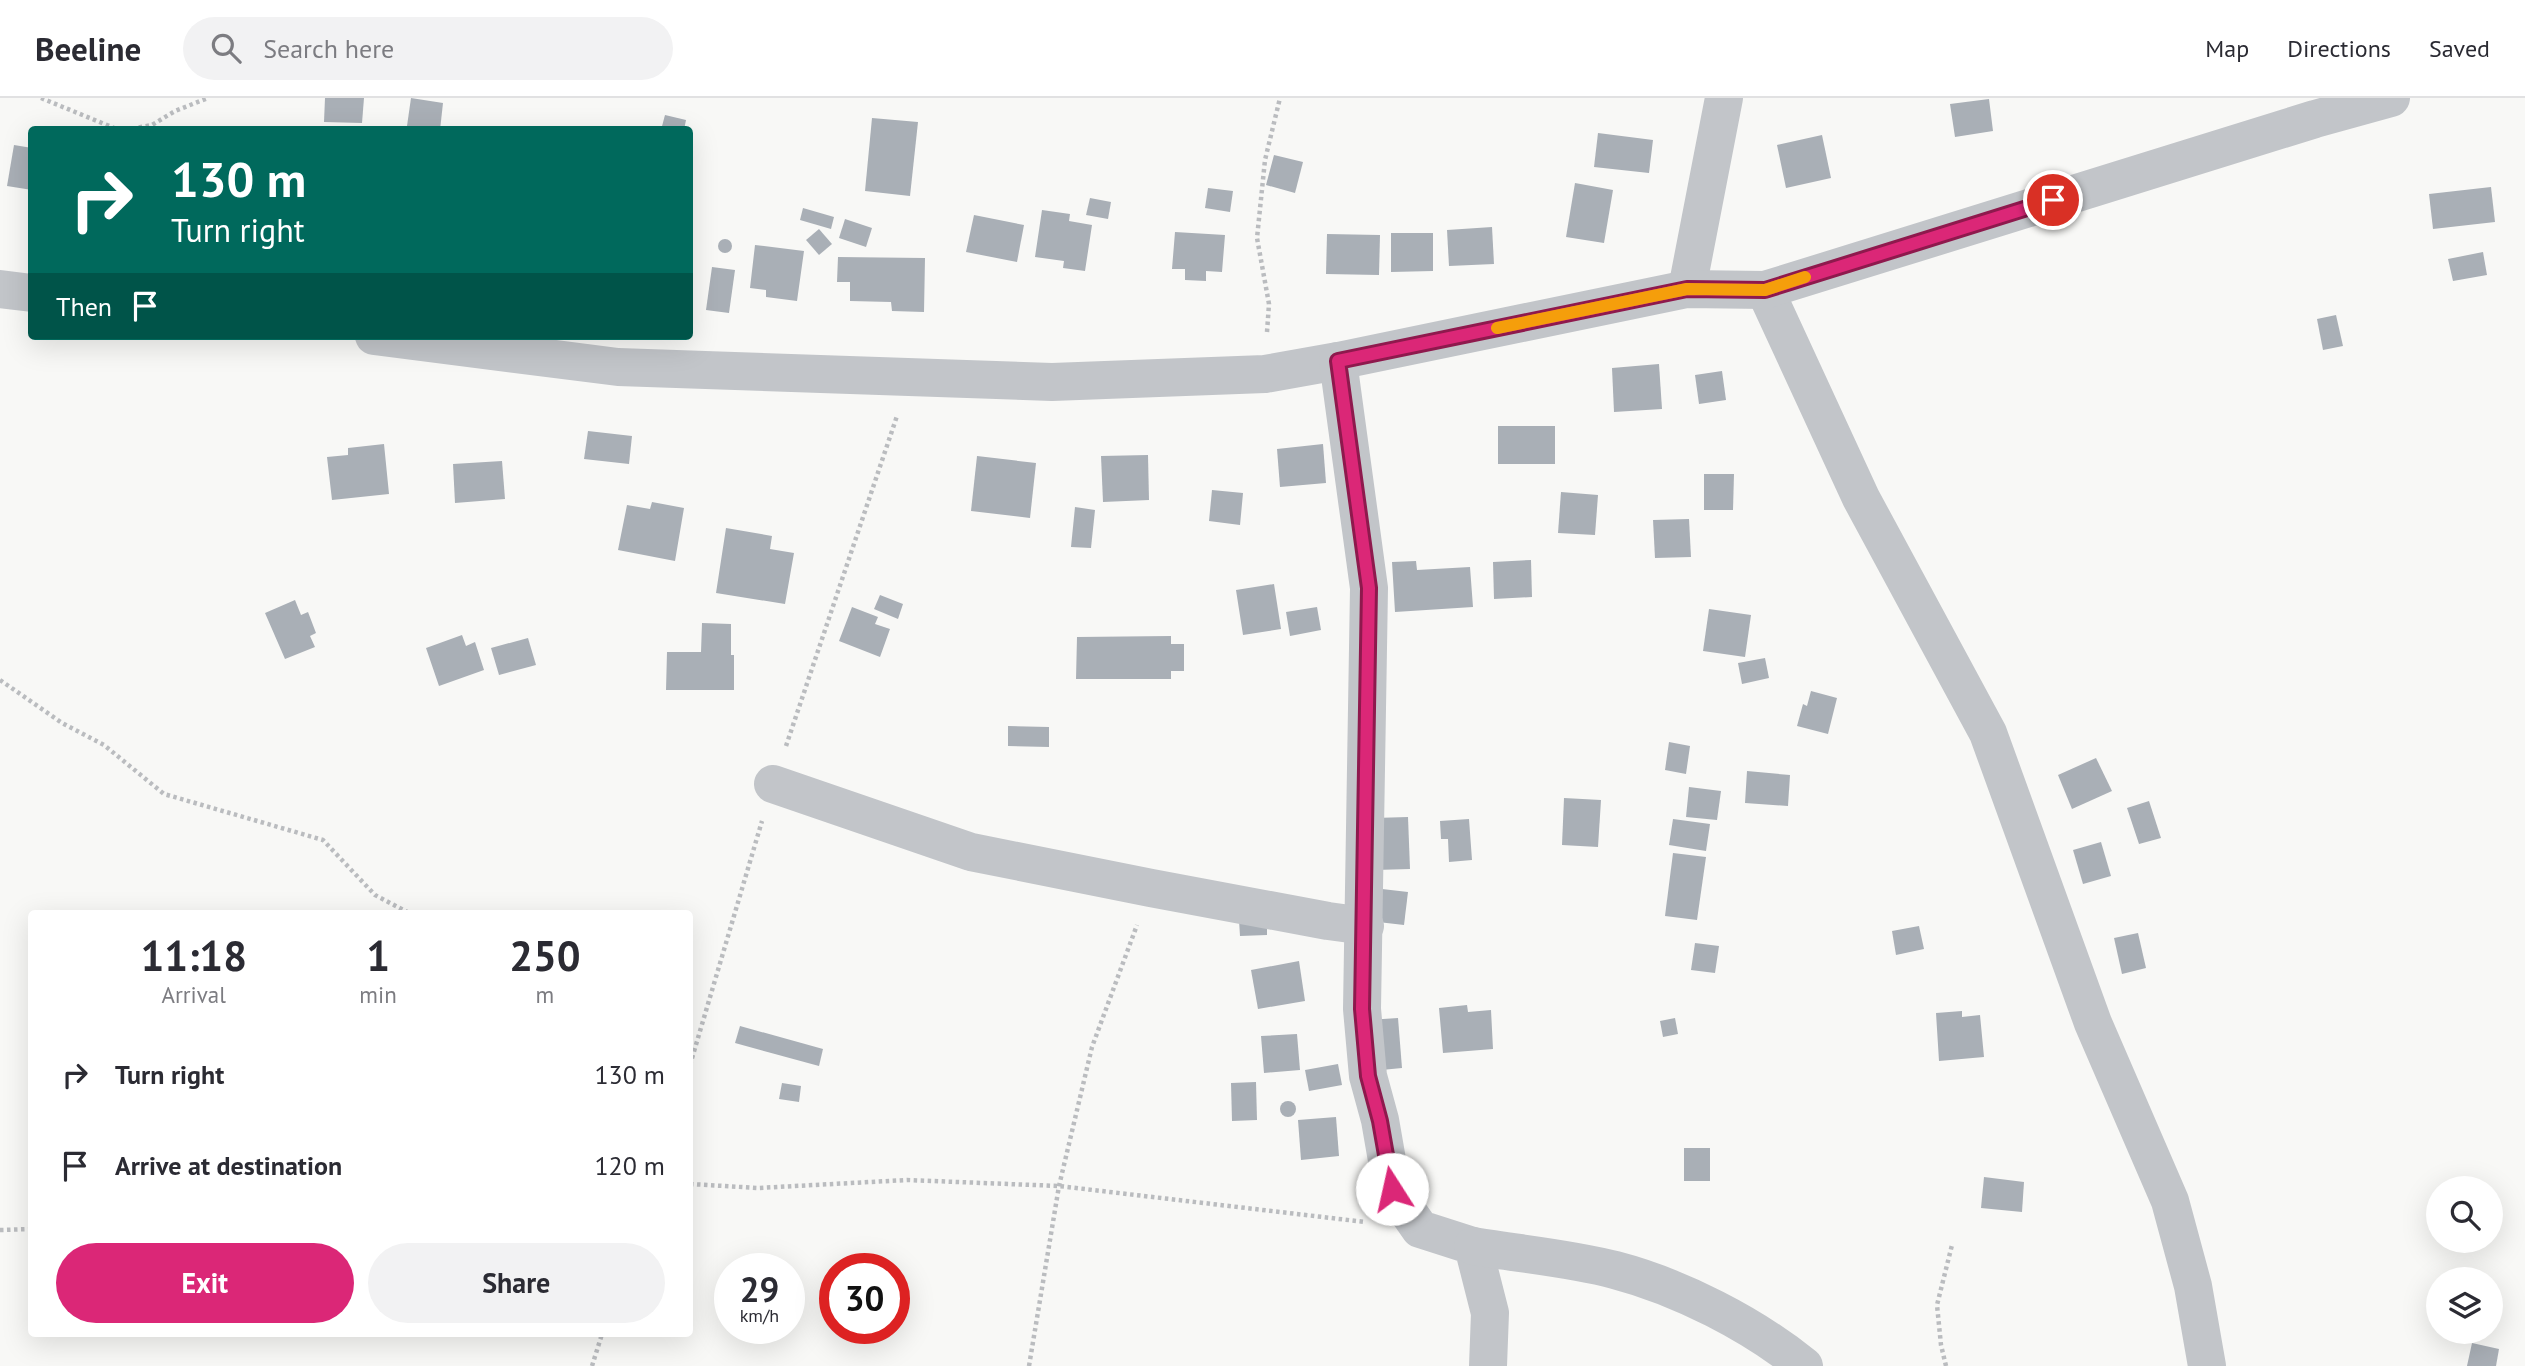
<!DOCTYPE html>
<html lang="en">
<head>
<meta charset="utf-8">
<style>
	body { margin:0; font-family:"PT Sans",sans-serif; background:#f2f2f3; color:#2b2b33; height:100vh; display:flex; flex-direction:column; font-size:26px; white-space:nowrap }
	* { box-sizing:border-box; margin:0 }
	p { font-size:23px; color:#7c7c81 }
	.icon { flex:none; width:38px; height:38px; fill:none; stroke:currentColor; stroke-width:2; stroke-linecap:round; stroke-linejoin:round }
	.map { position:relative; flex:1; overflow:hidden }
	.panel { position:absolute; left:28px; top:812px; width:665px; height:427px; display:flex; flex-direction:column; background:#fff; border-radius:7px; box-shadow:0 7px 28px #0002 }
	.panel>* { flex:none }
	.guide { position:absolute; left:28px; top:28px; width:665px; height:214px; border-radius:7px; box-shadow:0 7px 28px #0002; background:#00695c; color:#fff; overflow:hidden }
	.buttons { position:absolute; left:2426px; top:1078px; display:grid; gap:14px }
	.buttons a { display:grid; place-items:center; width:77px; height:77px; border-radius:50%; background:#fff; box-shadow:0 7px 28px #0002; font-size:35px }
	.speed { position:absolute; left:714px; top:1155px; display:flex; gap:14px; font-size:35px; font-weight:700; text-align:center }
	.speed>* { display:grid; place-content:center; width:91px; height:91px; border-radius:50%; background:#fff; box-shadow:0 7px 28px #0002; line-height:1 }
	.speed small { font-size:18px; font-weight:400 }
	.speed .limit { border:10px solid #d22; background:#fff; color:#111 }
	.pin { position:absolute; display:grid; place-items:center; width:60px; height:60px; color:#fff; margin:-30px; border:4px solid #fff; border-radius:50%; box-shadow:0 2px 7px #0007 }
	.me { position:absolute; width:77px; margin:-38px; rotate:350deg; stroke-linejoin:round; filter:drop-shadow(0 0 5px #0008) }
	.turn { display:flex; align-items:center; gap:24px; height:147px; padding:0 28px; font-size:32px }
	.turn .icon { width:91px; height:91px; stroke-width:2.5 }
	.turn b { display:block; font-size:49px; line-height:60px }
	.then { display:flex; align-items:center; height:66px; padding:0 28px; background:#0003; gap:14px; font-size:26px }
	.eta { display:flex; justify-content:space-evenly; align-items:center; height:119px; text-align:center }
	.eta b { font-size:42px; font-weight:600; line-height:49px }
	.button { display:flex; gap:14px; margin-top:auto; padding:14px 28px }
	.button a { flex:1; height:80px; border-radius:42px; background:#db2777; color:#fff; font-size:28px; font-weight:600; line-height:80px; text-align:center }
	.button a+a { background:#f2f2f3; color:#2b2b33 }
	ul { padding:0; list-style:none }
	li { display:flex; align-items:center; gap:21px; height:91px; padding:0 28px }
	li div { flex:1 }
	li b { display:block; font-size:26px }
	li em { font-style:normal }
	header { display:flex; align-items:center; gap:42px; box-sizing:border-box; height:98px; padding:0 35px; background:#fff; border-bottom:2px solid #e1e1e2 }
	header strong { font-size:33px }
	nav { display:flex; gap:38px; margin-inline-start:auto; font-size:24px }
	.search { width:490px; height:63px; background:#f2f2f3; display:flex; align-items:center; gap:18px; box-sizing:border-box; padding:0 24px; border-radius:38px; color:#7c7c81; font-size:26px }
	.map>svg:first-child { display:block }
	.building { fill:#a9afb6 }
	.lines { fill:none; stroke-linecap:round; stroke-linejoin:round }
	.path { stroke:#babcbf; stroke-width:4.5; stroke-dasharray:3.5 3.5; stroke-linecap:butt }
	.minor { stroke:#c2c5c9; stroke-width:38 }
	.route-casing { stroke:#8e194d; stroke-width:18 }
	.route { stroke:#db2777; stroke-width:12 }
	.slow { stroke:#f59e0b; stroke-width:12 }
</style>
</head>
<body>
<header>
<strong>Beeline</strong>
<div class="search"><svg class="icon" aria-label="search" viewBox="0 0 24 24"><circle cx="10" cy="10" r="6"/><path d="M15 15l6 6"/></svg>Search here</div>
<nav><a>Map</a><a>Directions</a><a>Saved</a></nav>
</header>
<div class="map">
<svg width="2525" height="1268" viewBox="0 0 2525 1268">
	<rect width="100%" height="100%" fill="#f8f8f6"/>
	<g class="building">
		<path d="M325,0H364L362,25L324,24Z"/>
		<path d="M411,0L443,5L440,32L407,28Z"/>
		<path d="M1989,1L1993,33L1955,39L1950,6Z"/>
		<path d="M665,17L686,22L684,32H661Z"/>
		<path d="M872,20L918,24L910,98L865,93Z"/>
		<path d="M1598,35L1653,42L1649,75L1594,69Z"/>
		<path d="M1822,37L1831,80L1786,90L1777,47Z"/>
		<path d="M14,47L32,50V92L7,88Z"/>
		<path d="M1274,57L1303,64L1295,95L1266,87Z"/>
		<path d="M1575,85L1613,92L1604,145L1566,139Z"/>
		<path d="M2491,89L2495,124L2433,131L2429,96Z"/>
		<path d="M1208,90L1233,93L1230,114L1205,110Z"/>
		<path d="M1090,100L1111,104L1108,121L1086,117Z"/>
		<path d="M803,110L834,119L831,131L800,122Z"/>
		<path d="M1042,112L1070,116L1069,123L1092,127L1085,173L1063,170L1064,163L1035,159Z"/>
		<path d="M974,117L1024,127L1017,164L966,154Z"/>
		<path d="M845,121L872,130L866,149L839,140Z"/>
		<path d="M1492,129L1494,166L1449,168L1447,132Z"/>
		<path d="M819,131L832,146L819,157L806,142Z"/>
		<path d="M1175,134L1225,137L1222,174L1206,173V183L1185,182V171H1172Z"/>
		<path d="M1391,135H1433V173L1391,174Z"/>
		<path d="M1327,136L1380,137L1379,177L1326,176Z"/>
		<circle cx="725" cy="148" r="7"/>
		<path d="M755,147L804,153L797,203L766,199V192L750,190Z"/>
		<path d="M2483,154L2487,177L2453,183L2448,161Z"/>
		<path d="M838,159L925,160L924,214L892,213L891,204L850,203V184H837Z"/>
		<path d="M712,169L735,172L729,215L706,212Z"/>
		<path d="M2336,217L2343,248L2323,252L2317,221Z"/>
		<path d="M1659,266L1662,311L1614,314L1612,270Z"/>
		<path d="M1722,273L1726,302L1699,306L1695,277Z"/>
		<rect x="1498" y="328" width="57" height="38"/>
		<path d="M588,333L632,338L629,366L584,361Z"/>
		<path d="M384,346L389,396L332,402L327,359L348,357V350Z"/>
		<path d="M1323,346L1326,385L1280,389L1277,351Z"/>
		<path d="M1148,357L1149,402L1103,404L1101,358Z"/>
		<path d="M977,358L1036,365L1030,420L971,413Z"/>
		<path d="M502,363L505,401L455,405L453,366Z"/>
		<path d="M1704,376H1734L1733,412H1704Z"/>
		<path d="M1212,392L1243,395L1240,427L1209,423Z"/>
		<path d="M1561,394L1598,397L1595,437L1558,435Z"/>
		<path d="M652,404L684,410L675,463L618,452L627,407L650,411Z"/>
		<path d="M1075,409L1095,412L1091,450L1071,449Z"/>
		<path d="M1689,421L1691,459L1655,460L1653,422Z"/>
		<path d="M726,430L772,438L770,451L794,455L785,506L716,495Z"/>
		<path d="M1531,462L1532,499L1494,501L1493,464Z"/>
		<path d="M1416,463L1417,472L1470,469L1473,509L1395,514L1392,464Z"/>
		<path d="M1274,486L1281,531L1243,537L1236,492Z"/>
		<path d="M880,497L903,506L898,521L874,511Z"/>
		<path d="M295,502L301,517L308,514L316,535L310,538L315,549L285,561L265,515Z"/>
		<path d="M852,509L878,519L875,526L890,531L880,559L839,543Z"/>
		<path d="M1317,509L1321,532L1290,538L1286,514Z"/>
		<path d="M1709,511L1751,517L1745,559L1703,553Z"/>
		<path d="M702,525L731,526V557H734V592H666L667,554H701Z"/>
		<path d="M462,537L466,548L475,544L484,572L439,588L426,550Z"/>
		<path d="M1171,538V546H1184V573H1171V581H1076L1077,539Z"/>
		<path d="M528,540L536,567L499,577L491,550Z"/>
		<path d="M1765,560L1769,580L1742,586L1738,565Z"/>
		<path d="M1811,593L1837,600L1828,636L1797,628L1803,606L1807,608Z"/>
		<path d="M1008,628L1049,629V649L1008,648Z"/>
		<path d="M1669,644L1690,648L1686,676L1665,672Z"/>
		<path d="M2096,660L2112,693L2072,711L2058,677Z"/>
		<path d="M1747,673L1790,677L1788,708L1745,705Z"/>
		<path d="M1689,689L1721,693L1717,722L1686,719Z"/>
		<path d="M1564,700L1601,702L1598,749L1562,747Z"/>
		<path d="M2149,703L2161,740L2139,746L2127,710Z"/>
		<path d="M1408,719L1410,771L1375,772L1374,720Z"/>
		<path d="M1469,721L1472,762L1449,764L1448,741H1441L1440,723Z"/>
		<path d="M1673,721L1710,726L1706,753L1669,747Z"/>
		<path d="M2101,744L2111,778L2083,786L2073,752Z"/>
		<path d="M1673,755L1706,759L1697,822L1665,818Z"/>
		<path d="M1382,791L1408,794L1404,827L1378,824Z"/>
		<path d="M1267,820V837L1240,838L1239,822Z"/>
		<path d="M1919,828L1924,851L1896,857L1892,833Z"/>
		<path d="M2138,835L2146,870L2122,876L2114,840Z"/>
		<path d="M1695,845L1719,848L1715,875L1691,872Z"/>
		<path d="M1299,863L1305,903L1258,911L1251,872Z"/>
		<path d="M1467,907L1468,914L1491,912L1493,951L1443,955L1439,910Z"/>
		<path d="M1962,913V919L1980,917L1984,959L1939,963L1936,915Z"/>
		<path d="M1398,920L1402,970L1371,973L1368,922Z"/>
		<path d="M1675,920L1678,936L1663,939L1660,923Z"/>
		<path d="M740,928L823,951L819,968L735,945Z"/>
		<path d="M1297,936L1300,972L1264,975L1261,938Z"/>
		<path d="M1338,966L1342,987L1309,993L1305,972Z"/>
		<path d="M1256,984L1257,1022L1232,1023L1231,985Z"/>
		<path d="M782,985L801,988L799,1004L779,1001Z"/>
		<circle cx="1288" cy="1011" r="8"/>
		<path d="M1336,1019L1339,1058L1301,1062L1298,1022Z"/>
		<rect x="1684" y="1050" width="26" height="33"/>
		<path d="M1984,1079L2024,1084L2022,1114L1981,1110Z"/>
		<path d="M2472,1245L2499,1251L2496,1268H2467Z"/>
	</g>
	<g class="lines">
		<g class="path">
			<path d="M41,0L119,32"/>
			<path d="M125,32L152,27L175,13L208,0"/>
			<path d="M1267,234L1269,206L1257,140L1265,62L1280,0"/>
			<path d="M0,582L62,625L104,647L164,696L323,742L375,797L411,816"/>
			<path d="M786,648L897,318"/>
			<path d="M690,967L762,723"/>
			<path d="M690,1086L758,1090L907,1082L1059,1088L1365,1124"/>
			<path d="M0,1132L32,1131"/>
			<path d="M592,1268L602,1236"/>
			<path d="M1029,1268L1059,1088L1092,949L1137,827"/>
			<path d="M1946,1268L1941,1247L1937,1207L1952,1147"/>
		</g>
		<g class="minor">
			<path d="M0,191L32,195"/>
			<path d="M1687,191L1724,0"/>
			<path d="M1765,192L1861,400L1988,635L2093,925L2170,1103L2193,1188L2207,1268"/>
			<path d="M374,238L618,269L1052,284L1265,276L1338,263L1687,191L1765,192L2315,21L2391,0"/>
			<path d="M1338,263L1369,490L1362,911L1368,978L1380,1022L1392,1091L1420,1131L1473,1148L1490,1215L1488,1268"/>
			<path d="M773,686L971,754L1151,790L1328,823L1365,828"/>
			<path d="M1473,1148C1520,1156 1569,1160 1615,1172C1680,1189 1752,1226 1804,1268"/>
		</g>
	</g>
	<g class="lines">
		<g class="route-casing">
			<path id="route" d="M1392,1091L1380,1023L1368,978L1362,911L1369,490L1338,263L1687,191L1765,192L2053,102"/>
		</g>
		<use href="#route" class="route"/>
		<path class="slow" d="M1497,230L1687,191L1765,192L1805,179"/>
	</g>
</svg>
<div class="buttons">
<a><svg class="icon" aria-label="search" viewBox="0 0 24 24"><circle cx="10" cy="10" r="6"/><path d="M15 15l6 6"/></svg></a>
<a><svg class="icon" aria-label="layers" viewBox="0 0 24 24"><path d="M12 4l9 5-9 5-9-5zM3 14l9 5 9-5"/></svg></a>
</div>
<div class="speed"><div>29<small>km/h</small></div><div class="limit">30</div></div>
<div class="pin" style="left:2053px;top:102px;background:#d93025"><svg class="icon" aria-label="arrive" viewBox="0 0 24 24"><path d="M6 21V4h12l-3 4 3 4H6"/></svg></div>
<svg class="me" style="left:1392px;top:1091px" viewBox="-20 -20 40 40"><circle r="19" fill="#fff"/><path d="M0-13L10 11 0 6-10 11z" fill="#db2777"/></svg>
<div class="guide">
<div class="turn"><svg class="icon" aria-label="right" viewBox="0 0 24 24"><path d="M7 20v-9h11M14 6l5 5-5 5"/></svg><div><b>130 m</b>Turn right</div></div>
<div class="then">Then<svg class="icon" aria-label="arrive" viewBox="0 0 24 24"><path d="M6 21V4h12l-3 4 3 4H6"/></svg></div>
</div>
<section class="panel">
<div class="eta">
<div><b>11:18</b><p>Arrival</p></div>
<div><b>1</b><p>min</p></div>
<div><b>250</b><p>m</p></div>
</div>
<ul>
<li><svg class="icon" aria-label="right" viewBox="0 0 24 24"><path d="M7 20v-9h11M14 6l5 5-5 5"/></svg><div><b>Turn right</b></div><em>130 m</em></li>
<li><svg class="icon" aria-label="arrive" viewBox="0 0 24 24"><path d="M6 21V4h12l-3 4 3 4H6"/></svg><div><b>Arrive at destination</b></div><em>120 m</em></li>
</ul>
<div class="button"><a>Exit</a><a>Share</a></div>
</section>
</div>
</body>
</html>
